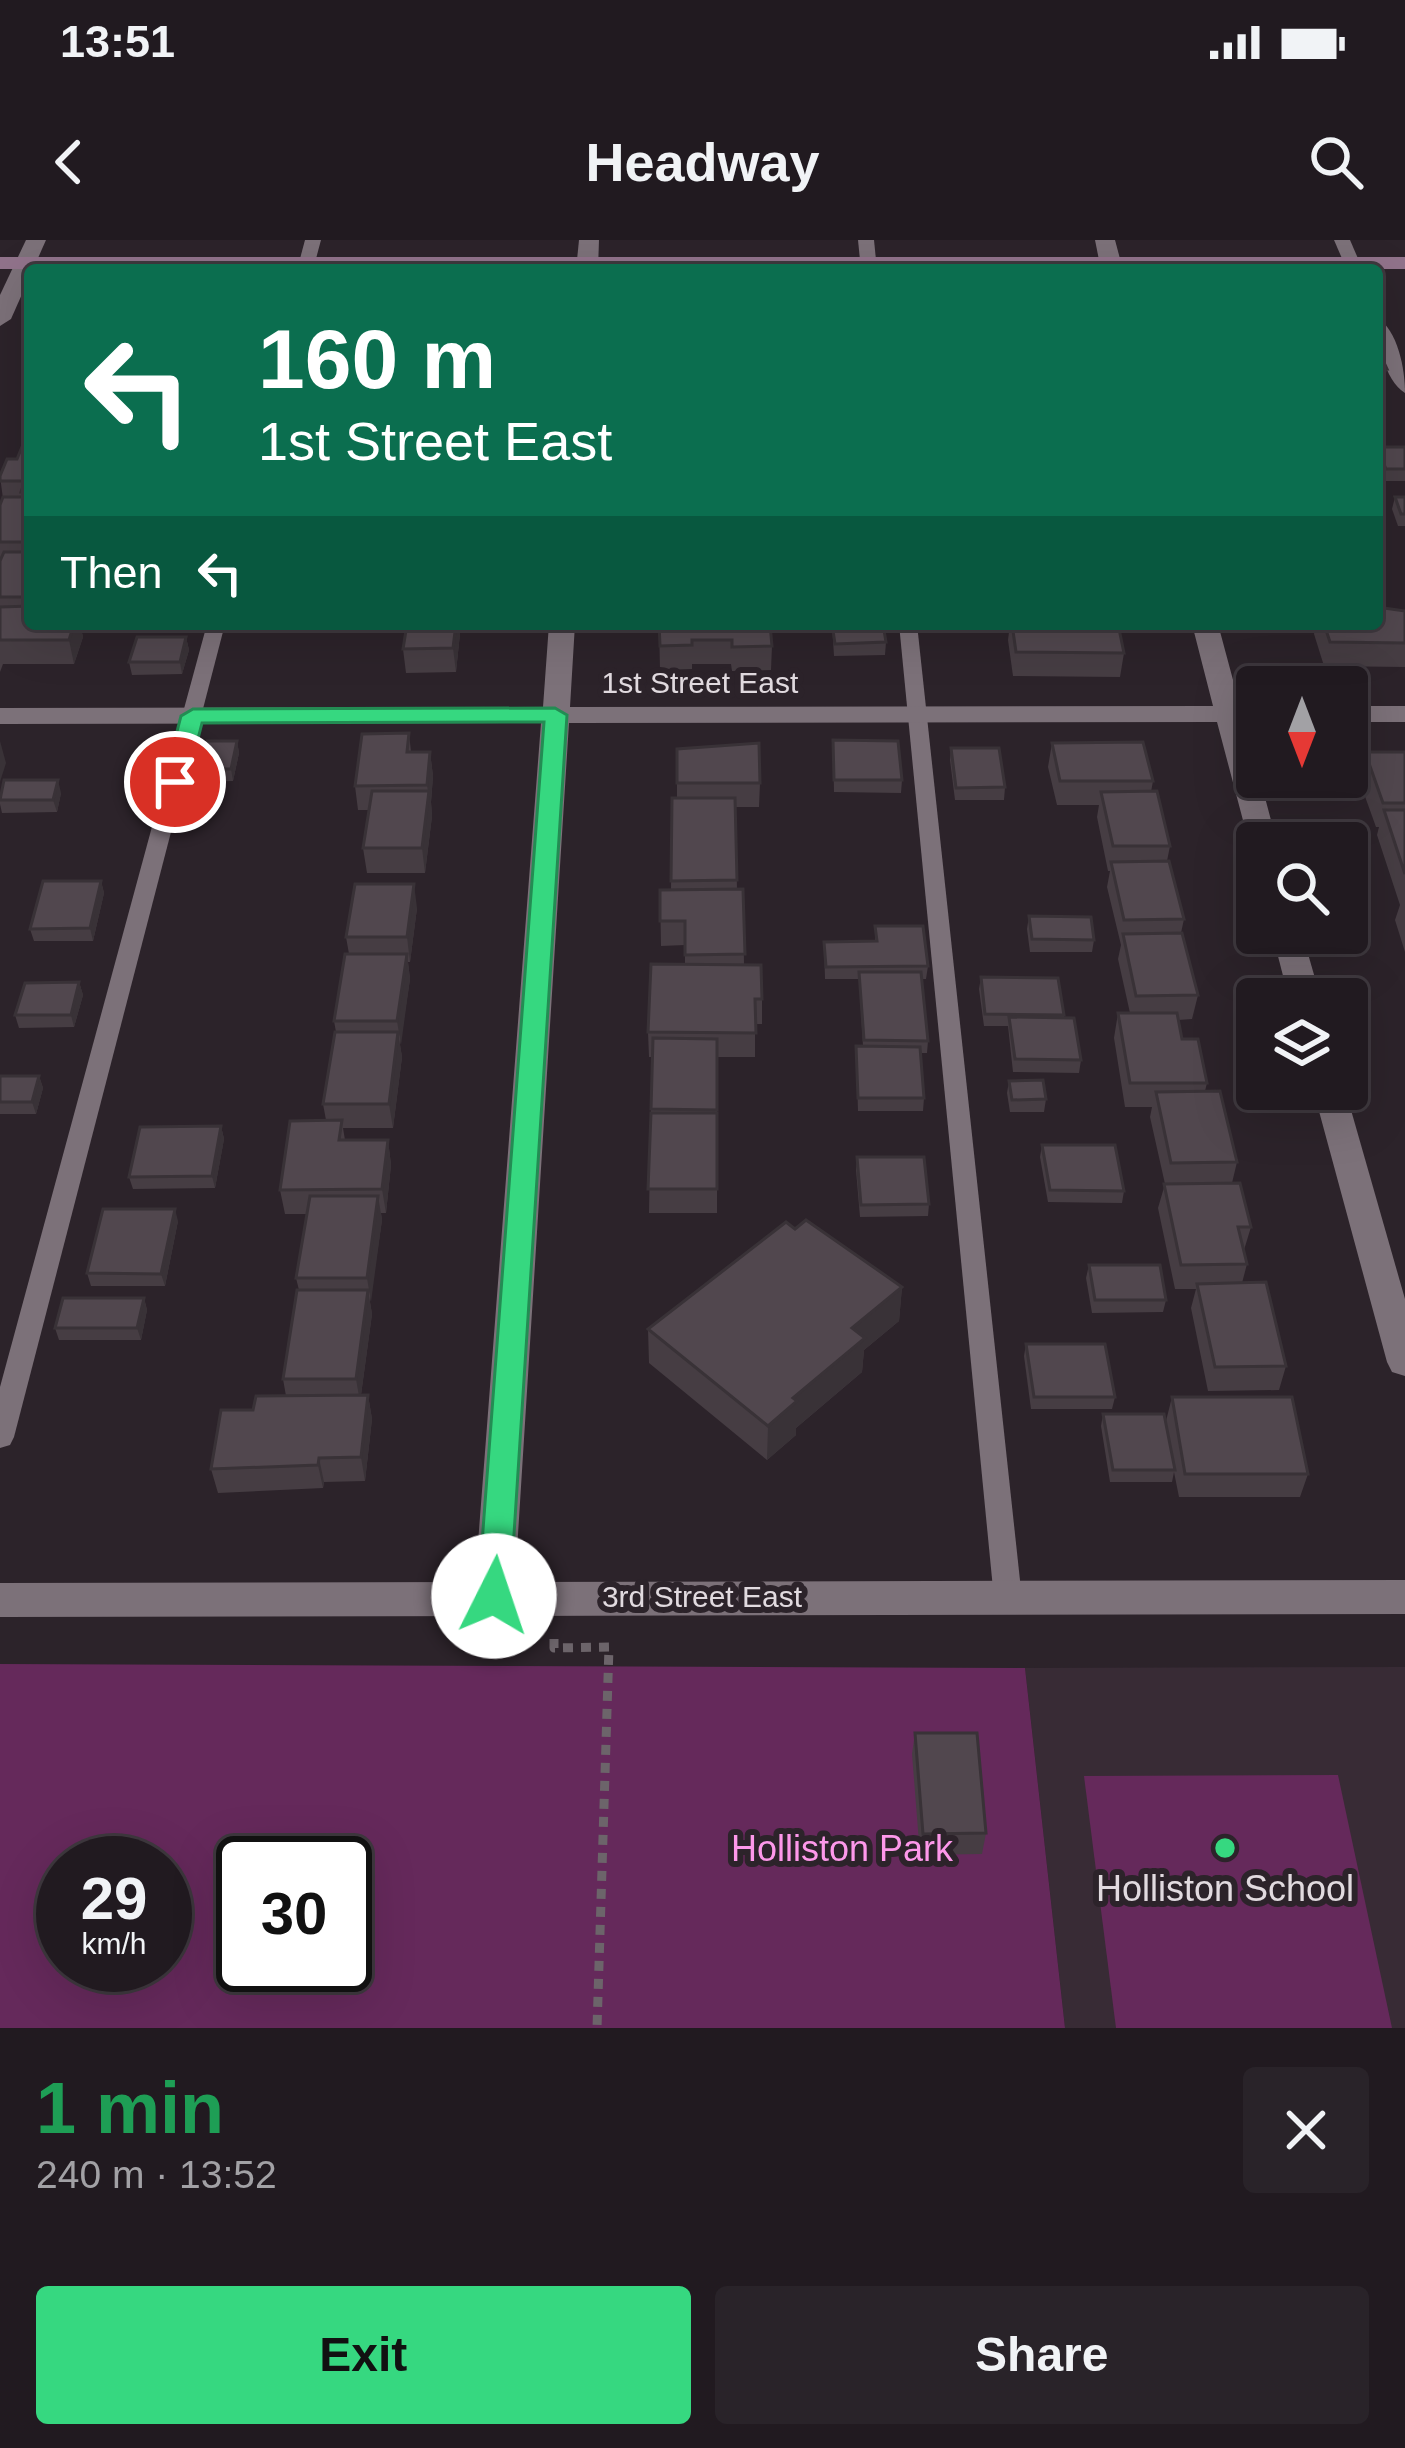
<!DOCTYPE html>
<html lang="en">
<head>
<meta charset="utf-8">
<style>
	body { margin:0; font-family:Helvetica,sans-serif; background:#292329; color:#f1f3f6; height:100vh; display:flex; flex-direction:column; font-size:45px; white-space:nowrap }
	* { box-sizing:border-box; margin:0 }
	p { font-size:39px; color:#a2a1a5 }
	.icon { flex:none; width:66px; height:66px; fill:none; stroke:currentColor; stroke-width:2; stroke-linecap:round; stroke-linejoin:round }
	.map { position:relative; height:1788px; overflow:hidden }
	.drawer { display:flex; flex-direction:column; background:#211a20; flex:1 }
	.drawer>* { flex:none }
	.top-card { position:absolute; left:24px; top:24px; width:1359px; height:366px; border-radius:12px; box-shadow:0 12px 48px #0002,0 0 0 3px #3e383e; background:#0b6e4f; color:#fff; overflow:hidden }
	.needle { width:78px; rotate:180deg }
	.buttons { position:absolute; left:1236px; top:426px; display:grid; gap:24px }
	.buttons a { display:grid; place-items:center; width:132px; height:132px; border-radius:12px; background:#211a20; box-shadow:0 12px 48px #0002,0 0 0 3px #3e383e; font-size:60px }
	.speed { position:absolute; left:36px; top:1596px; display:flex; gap:24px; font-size:60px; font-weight:700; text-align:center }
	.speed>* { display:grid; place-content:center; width:156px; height:156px; border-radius:50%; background:#211a20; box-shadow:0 12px 48px #0002,0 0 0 3px #3e383e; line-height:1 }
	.speed small { font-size:30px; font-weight:400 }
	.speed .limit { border:6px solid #111; border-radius:18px; background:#fff; color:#111 }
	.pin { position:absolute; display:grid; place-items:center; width:102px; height:102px; color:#fff; margin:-51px; border:6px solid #fff; border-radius:50%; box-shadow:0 3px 12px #0007 }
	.me { position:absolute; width:132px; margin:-66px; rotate:4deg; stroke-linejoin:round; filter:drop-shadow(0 0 9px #0008) }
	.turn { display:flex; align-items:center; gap:42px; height:252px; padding:0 36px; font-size:54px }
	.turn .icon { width:156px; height:156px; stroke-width:2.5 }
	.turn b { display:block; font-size:84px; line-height:102px }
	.then { display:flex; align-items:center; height:114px; padding:0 36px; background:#0003; gap:24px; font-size:45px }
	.round { display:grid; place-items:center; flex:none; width:126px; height:126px; border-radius:12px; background:#292329 }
	.head { display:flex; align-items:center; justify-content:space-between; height:204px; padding:0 36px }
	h1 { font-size:72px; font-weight:600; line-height:90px; color:#1e9e55 }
	.primary-button { display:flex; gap:24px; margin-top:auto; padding:24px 36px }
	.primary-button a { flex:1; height:138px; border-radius:12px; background:#36d880; color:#111; font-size:48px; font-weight:600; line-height:138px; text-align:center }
	.primary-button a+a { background:#292329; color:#f1f3f6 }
	.status { display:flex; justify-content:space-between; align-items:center; height:84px; padding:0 60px; background:#211a20; direction:ltr }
	.status svg { height:33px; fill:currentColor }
	header { display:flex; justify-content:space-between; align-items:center; height:156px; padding:0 36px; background:#211a20; font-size:54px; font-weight:600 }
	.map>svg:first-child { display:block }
	.built { fill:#382b35 }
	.green { fill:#65295b; fill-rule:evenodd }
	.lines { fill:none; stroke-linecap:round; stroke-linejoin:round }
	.path { stroke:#6c646a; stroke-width:9; stroke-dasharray:10 8; stroke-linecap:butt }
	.service { fill:#7c7179; fill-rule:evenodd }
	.minor { fill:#7c7179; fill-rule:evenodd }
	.secondary { fill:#91738b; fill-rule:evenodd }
	.wall { fill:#463d43 }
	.shaded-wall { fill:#393237 }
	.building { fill:#51474e; stroke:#393237; stroke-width:3 }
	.route { fill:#36d880; stroke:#238c53; stroke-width:3 }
	.poi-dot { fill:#36d880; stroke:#2c232a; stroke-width:4.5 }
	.labels { text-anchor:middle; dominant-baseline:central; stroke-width:12; stroke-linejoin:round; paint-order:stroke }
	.street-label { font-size:30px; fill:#e1dadf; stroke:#2c232a }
	.near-park-label { font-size:36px; fill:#fd98ea; stroke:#2c232a }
	.near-poi-label { font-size:36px; fill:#e1dadf; stroke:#2c232a }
</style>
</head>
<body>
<div class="status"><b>13:51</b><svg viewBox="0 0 49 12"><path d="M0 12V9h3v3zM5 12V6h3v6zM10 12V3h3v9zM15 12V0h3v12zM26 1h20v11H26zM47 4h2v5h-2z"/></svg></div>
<header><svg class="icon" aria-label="back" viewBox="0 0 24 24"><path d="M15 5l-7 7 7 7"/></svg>Headway<svg class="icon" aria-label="search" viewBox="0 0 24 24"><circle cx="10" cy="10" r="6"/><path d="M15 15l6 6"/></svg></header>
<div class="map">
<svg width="1405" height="1788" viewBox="0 0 1405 1788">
	<rect width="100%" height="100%" fill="#2c232a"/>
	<path class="built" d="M1405,1427V1788H1065L1025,1428Z"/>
	<g class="green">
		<path d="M0,1424L1025,1428L1065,1788H0ZM63,1623H165V1725H63ZM243,1623H345V1725H243Z"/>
		<path d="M1338,1535L1392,1788H1116L1084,1536Z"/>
	</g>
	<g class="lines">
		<path class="path" d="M554,1399V1408L609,1407L597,1788"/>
		<g class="service">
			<path d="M305,0H321L313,30H297Z"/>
			<path d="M858,0H874L877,30H861Z"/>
			<path d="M1334,0H1350L1363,30H1347Z"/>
			<path d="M1377,77C1398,91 1405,129 1405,153C1384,140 1377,101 1377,77Z"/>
			<path d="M207,384H225L14,1197L10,1205L0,1208V1147Z"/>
			<path d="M899,384H917L1022,1359L1018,1368L1008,1372L998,1368L994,1359Z"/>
		</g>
		<g class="minor">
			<path d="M26,0H46L11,79L0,86V55Z"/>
			<path d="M579,0H599L598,30H576Z"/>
			<path d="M1095,0H1115L1123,30H1101Z"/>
			<path d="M549,384H575L570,467L1213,466L1192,384H1218L1240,466H1257V482H1245L1277,603H1257V611L1249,603L1217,482L569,483L515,1342L1405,1340V1374L0,1377V1343L475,1342L541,483L0,484V468L543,467Z"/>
			<rect x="1347" y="466" width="58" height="16"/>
			<path d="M1272,693H1302L1321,759H1289Z"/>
			<path d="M1313,849H1345L1405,1059V1136L1392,1132L1387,1122Z"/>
		</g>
		<rect class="secondary" x="0" y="17" width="1405" height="12"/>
	</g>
	<g class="wall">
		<path d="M1377,116L1387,129L1384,141H1377Z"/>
		<path d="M30,184V384H80L83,397L74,424H3L0,432V265L3,259L0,236L17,219L27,202L26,195Z"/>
		<path d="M1377,207H1405V241H1383L1377,227Z"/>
		<path d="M1395,257H1405V286H1398L1392,269Z"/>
		<path d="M1405,371V427L1324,426L1314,394L1316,384H1377Z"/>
		<path d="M407,384H461L456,432L406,433L403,409Z"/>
		<path d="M659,384L772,406L771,430L732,431L731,424H692V429L660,430Z"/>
		<path d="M832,384L886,402L885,415L834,416Z"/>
		<path d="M1010,384H1118L1124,413L1120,437L1013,436L1008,400Z"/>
		<path d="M186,397L189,410L182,434L132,435L129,422Z"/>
		<path d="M409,493L411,512H430L433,536L431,562L432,576L425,633H367L363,608L369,570H358L355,546Z"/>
		<path d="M833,500L902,540L901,553L834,552Z"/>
		<path d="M237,501L239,513L233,541L202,542L200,529Z"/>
		<path d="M1052,503L1153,541L1151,552L1170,606L1167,621L1184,679L1181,693L1198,755L1192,779L1178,780L1182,799L1207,843L1205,851L1237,922L1232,943L1251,987L1244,1010L1247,1024L1242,1043L1286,1126L1279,1150L1208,1151L1191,1068L1196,1049H1175L1158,968L1165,944L1150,877L1152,867H1125L1114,798L1118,773H1130L1118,719L1121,705L1107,647L1110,631H1108L1097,577L1099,565H1057L1048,527Z"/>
		<path d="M951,508L1005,547L1004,560H955L950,520Z"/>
		<path d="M677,509L760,543L759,567H735L737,649H743L744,725L762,759V784H755V817H717V973H649L652,817H649L648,792L685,724V705L661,706L660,650H671L672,558H677Z"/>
		<path d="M1365,512H1405V712L1395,680L1400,665L1377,595L1379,587H1376L1358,537Z"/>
		<path d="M61,553L57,572L2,573L0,564V556Z"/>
		<path d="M101,641L104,653L93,701H34L30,689Z"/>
		<path d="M417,668L410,722H408L410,739L400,805L402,817L393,888H343L345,900H388L391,925L386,973H381L382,980L370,1062L372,1074L361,1155H368L372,1179L365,1241L324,1242L323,1248L218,1253L211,1229L253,1170L286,1156L283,1139L299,1050L296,1038L307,974H285L280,950L326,880L323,864L336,792L334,781L349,714L346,697Z"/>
		<path d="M1029,676L1094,700L1092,712H1030L1027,689Z"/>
		<path d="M875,686L928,726L926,739H922L928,801L927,813H920L924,858L923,871H858L856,806H863L859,739H825L824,702L875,701Z"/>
		<path d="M981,737L1064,775V778L1081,820L1079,833L1013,832L1008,786H984L979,749Z"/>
		<path d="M79,742L83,755L74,787L19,788L15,775Z"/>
		<path d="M0,836H39L43,848L36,874H0Z"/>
		<path d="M1009,841L1046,859L1044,872H1010L1007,853Z"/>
		<path d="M221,886L224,899L215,948L133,949L129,937Z"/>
		<path d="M1042,905L1124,951L1122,963L1048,962L1040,917Z"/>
		<path d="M857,917L929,964L928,976L860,977L856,930Z"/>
		<path d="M178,981L165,1046H91L87,1033Z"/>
		<path d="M795,989L902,1047L899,1081L864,1110L862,1132L796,1188V1195L767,1220L649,1123L648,1089Z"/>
		<path d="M1089,1025L1166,1060L1163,1072L1092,1073L1086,1038Z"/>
		<path d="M144,1058L147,1070L141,1100H59L55,1088Z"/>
		<path d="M1026,1104L1115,1157L1112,1169H1031L1024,1116Z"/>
		<path d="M1172,1157L1308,1234L1300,1257H1179L1174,1232L1172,1242H1110L1101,1186L1103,1174L1166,1181Z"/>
		<path d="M915,1493L986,1593L982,1614L920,1615L912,1514Z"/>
	</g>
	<g class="shaded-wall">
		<path d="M74,384H80L83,397L74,424L69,400Z"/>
		<path d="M456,384H461L456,432L453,408Z"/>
		<path d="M186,397L189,410L182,434L180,422Z"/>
		<path d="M0,501L6,523L0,542Z"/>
		<path d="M237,501L239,513L233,541L231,529Z"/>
		<path d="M430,512L433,536L431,562L432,576L425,633L422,608L429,558L427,545Z"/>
		<path d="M58,540L61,553L57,572L53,560Z"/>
		<path d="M101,641L104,653L93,701L90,688Z"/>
		<path d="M414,644L417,668L410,722L407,697Z"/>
		<path d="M407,714L410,739L401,805L397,781Z"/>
		<path d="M79,742L83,755L74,787L71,775Z"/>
		<path d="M398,792L402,817L393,888L389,864Z"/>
		<path d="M39,836L43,848L36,874L32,862Z"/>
		<path d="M221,886L224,899L215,948L212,936Z"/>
		<path d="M388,900L391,925L386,973L382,949Z"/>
		<path d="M378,956L382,980L371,1062L367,1038Z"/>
		<path d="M175,969L178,981L165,1046L161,1034Z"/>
		<path d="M902,1047L899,1081L864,1110L862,1132L796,1188V1195L767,1220L768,1186L852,1088Z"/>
		<path d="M368,1050L372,1074L360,1162L356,1139Z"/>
		<path d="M144,1058L147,1070L141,1100L137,1088Z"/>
		<path d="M368,1155L372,1179L365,1241L361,1217Z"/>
		<path d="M319,1218L324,1242L323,1248L318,1225Z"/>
	</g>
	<g class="building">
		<path d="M1377,116H1381L1387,129H1377Z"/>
		<path d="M24,202H30V252H21L25,241H0V236L7,219H17Z"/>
		<path d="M1377,207H1405V229H1386Z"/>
		<path d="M3,257H30V302H0V265Z"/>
		<path d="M1395,257H1405V274H1401Z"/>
		<path d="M4,312H30L25,329H30V357H0V321Z"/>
		<path d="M30,366V384H74L69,400H0V367Z"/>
		<path d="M1377,367L1405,371V403L1330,402L1324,384H1377Z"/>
		<path d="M407,384H456L453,408L403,409Z"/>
		<path d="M659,384H770L772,406L732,407V400H692V405L660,406Z"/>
		<path d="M832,384H883L886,402L835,404Z"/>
		<path d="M1012,384H1118L1124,413L1016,412Z"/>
		<path d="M137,397H186L180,422H129Z"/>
		<path d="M409,493L407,512H430L427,545L355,546L362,494Z"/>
		<path d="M833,500L898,501L902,540H834Z"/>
		<path d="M207,501H237L231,529H200Z"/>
		<path d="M1143,502L1153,541H1060L1052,503Z"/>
		<path d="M759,503L760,543H677V509Z"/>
		<path d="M951,508H999L1005,547L956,548Z"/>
		<path d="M1365,512H1405V563H1383Z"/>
		<path d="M4,540H58L53,560H0Z"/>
		<path d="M372,551H429L422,608H363Z"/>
		<path d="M1157,551L1170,606H1113L1101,552Z"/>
		<path d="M672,558H735L737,640L671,641Z"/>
		<path d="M1384,570H1405V634Z"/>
		<path d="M1169,621L1184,679L1124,680L1111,622Z"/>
		<path d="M43,641H101L90,688L30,689Z"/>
		<path d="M355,644H414L407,697H346Z"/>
		<path d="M743,649L745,714L685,715V681H660V650Z"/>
		<path d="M1029,676L1091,677L1094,700L1032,699Z"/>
		<path d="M875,686H923L928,726L826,727L824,702L877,701Z"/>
		<path d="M1182,693L1198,755L1136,756L1123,694Z"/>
		<path d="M345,714H407L397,781H334Z"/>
		<path d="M651,724L761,725L762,759H755L756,793L648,792Z"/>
		<path d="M859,732H921L928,801L864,800Z"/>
		<path d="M981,737L1058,738L1064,775L985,774Z"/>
		<path d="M79,742L71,775H15L25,743Z"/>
		<path d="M1118,773H1177L1182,799H1198L1207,843H1130Z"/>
		<path d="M1009,777L1074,778L1081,820L1015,819Z"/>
		<path d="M335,792H398L389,864H323Z"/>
		<path d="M653,798L717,799V870L651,869Z"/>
		<path d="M856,806L920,807L924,858H858Z"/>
		<path d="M0,836H39L32,862H0Z"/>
		<path d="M1043,840L1046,859L1012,860L1009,841Z"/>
		<path d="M1220,851L1237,922L1171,923L1156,852Z"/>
		<path d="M651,873H717V949H648Z"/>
		<path d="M342,880L339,900H388L382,949L280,950L290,881Z"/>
		<path d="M221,886L212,936L129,937L140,887Z"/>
		<path d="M1042,905H1115L1124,951L1050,950Z"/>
		<path d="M857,917H924L929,964L861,965Z"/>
		<path d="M1240,943L1251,987H1238L1247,1024L1181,1025L1164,944Z"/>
		<path d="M310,956H378L367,1038H296Z"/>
		<path d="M103,969H175L161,1034L87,1033Z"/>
		<path d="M806,980L902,1047L852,1088L865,1098L793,1158L797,1161L768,1186L648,1089L786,982L795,989Z"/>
		<path d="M1089,1025H1160L1166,1060H1095Z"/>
		<path d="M1266,1042L1286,1126L1215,1127L1197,1044Z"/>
		<path d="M297,1050H368L356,1139H283Z"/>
		<path d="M63,1058H144L137,1088H55Z"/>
		<path d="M1026,1104H1105L1115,1157H1034Z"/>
		<path d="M368,1155L361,1217L319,1218L318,1225L211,1229L221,1170H253L256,1156Z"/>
		<path d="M1172,1157H1292L1308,1234H1185Z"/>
		<path d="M1103,1174H1164L1175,1230H1113Z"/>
		<path d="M915,1493H977L986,1593L923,1594Z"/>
	</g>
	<path class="route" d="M555,468L567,475L510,1356L506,1366L494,1371L483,1366L478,1356L544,482L202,483L187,542L175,549L164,542L181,476L193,469Z"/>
	<circle class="poi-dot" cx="1225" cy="1608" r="12"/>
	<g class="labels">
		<g class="street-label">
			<text x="700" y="442">1st Street East</text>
			<text x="702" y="1356">3rd Street East</text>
		</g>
		<g class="near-park-label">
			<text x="842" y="1608">Holliston Park</text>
		</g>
		<g class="near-poi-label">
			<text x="1225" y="1648">Holliston School</text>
		</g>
	</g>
</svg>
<div class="buttons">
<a><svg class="needle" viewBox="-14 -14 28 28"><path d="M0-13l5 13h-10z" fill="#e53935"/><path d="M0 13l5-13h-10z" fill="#a2a1a5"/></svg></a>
<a><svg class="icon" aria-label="search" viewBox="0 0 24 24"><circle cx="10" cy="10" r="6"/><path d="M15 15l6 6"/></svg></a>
<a><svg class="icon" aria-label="layers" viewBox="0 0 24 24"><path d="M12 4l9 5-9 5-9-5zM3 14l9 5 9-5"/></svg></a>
</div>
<div class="speed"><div>29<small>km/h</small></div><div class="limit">30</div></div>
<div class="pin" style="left:175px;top:542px;background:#d93025"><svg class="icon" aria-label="arrive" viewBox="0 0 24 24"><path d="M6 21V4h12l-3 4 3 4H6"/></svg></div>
<svg class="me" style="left:494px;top:1356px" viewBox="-20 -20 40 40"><circle r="19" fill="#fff"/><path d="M0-13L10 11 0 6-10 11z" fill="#36d880"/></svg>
<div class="top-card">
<div class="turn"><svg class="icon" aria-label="left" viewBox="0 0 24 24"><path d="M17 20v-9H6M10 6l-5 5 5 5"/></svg><div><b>160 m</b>1st Street East</div></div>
<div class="then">Then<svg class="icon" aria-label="left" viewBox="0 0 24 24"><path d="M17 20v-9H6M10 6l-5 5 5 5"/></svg></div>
</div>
</div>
<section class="drawer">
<div class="head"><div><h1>1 min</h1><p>240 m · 13:52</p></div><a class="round"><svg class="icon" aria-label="close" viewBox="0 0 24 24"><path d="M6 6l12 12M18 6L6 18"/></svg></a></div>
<div class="primary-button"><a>Exit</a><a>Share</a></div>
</section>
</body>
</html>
